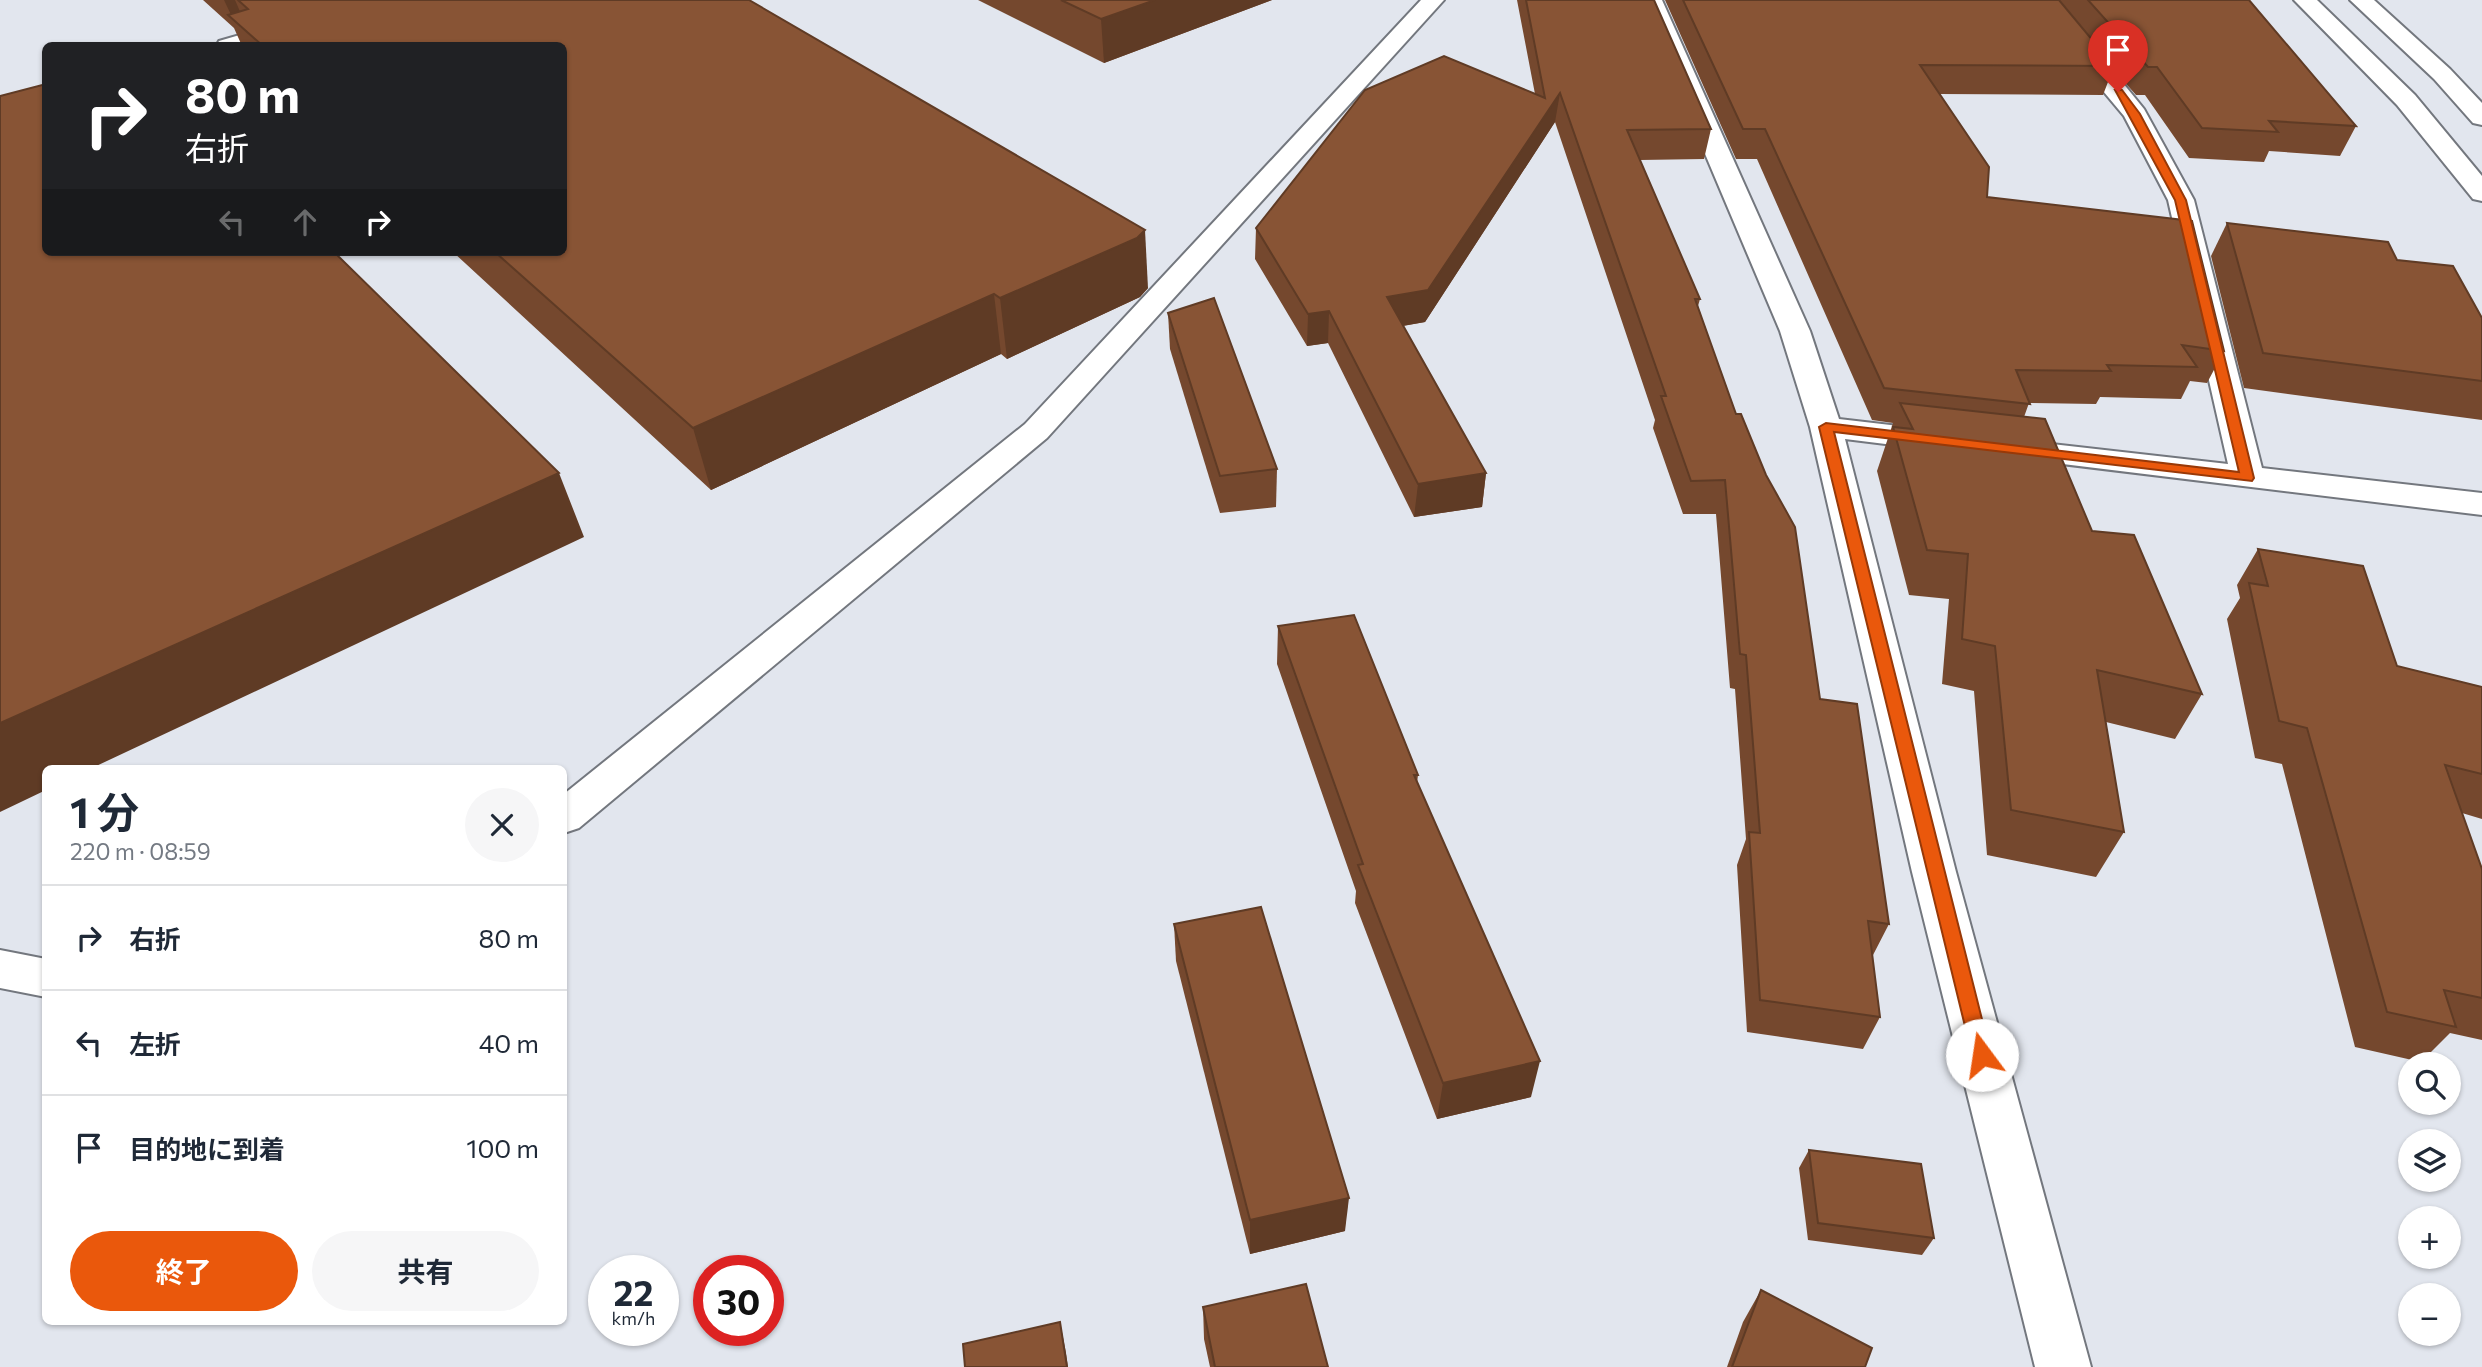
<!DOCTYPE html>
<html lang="ja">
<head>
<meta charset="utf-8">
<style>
	body { margin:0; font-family:Commissioner,"Noto Sans JP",sans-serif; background:#f6f6f7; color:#1f2937; height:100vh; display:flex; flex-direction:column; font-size:26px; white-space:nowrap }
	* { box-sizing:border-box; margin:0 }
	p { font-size:23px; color:#747a83 }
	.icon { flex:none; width:38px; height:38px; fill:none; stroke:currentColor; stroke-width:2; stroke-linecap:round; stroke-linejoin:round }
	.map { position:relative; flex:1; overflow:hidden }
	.drawer { position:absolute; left:42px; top:765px; width:525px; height:560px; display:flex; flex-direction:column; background:#fff; border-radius:10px; box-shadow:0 2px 5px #0004 }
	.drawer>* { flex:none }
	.guide { position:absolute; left:42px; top:42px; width:525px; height:214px; border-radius:10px; box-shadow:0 2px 5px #0004; background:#202124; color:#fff; overflow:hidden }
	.controls { position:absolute; left:2398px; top:1052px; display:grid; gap:14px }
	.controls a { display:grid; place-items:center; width:63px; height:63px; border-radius:50%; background:#fff; box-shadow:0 2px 5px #0004; font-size:35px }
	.speed { position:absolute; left:588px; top:1255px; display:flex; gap:14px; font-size:35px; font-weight:700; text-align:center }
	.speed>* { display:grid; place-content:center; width:91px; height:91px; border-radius:50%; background:#fff; box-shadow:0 2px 5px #0004; line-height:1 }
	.speed small { font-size:18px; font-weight:400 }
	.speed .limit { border:10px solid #d22; background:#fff; color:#111 }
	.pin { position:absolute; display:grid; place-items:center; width:60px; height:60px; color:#fff; margin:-72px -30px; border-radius:50% 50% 50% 0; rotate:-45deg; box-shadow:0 0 7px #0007 }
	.pin .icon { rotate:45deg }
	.me { position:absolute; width:77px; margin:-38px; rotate:346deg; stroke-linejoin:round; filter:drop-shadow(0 0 5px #0008) }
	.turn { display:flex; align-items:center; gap:24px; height:147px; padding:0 28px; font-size:32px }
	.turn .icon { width:91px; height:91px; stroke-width:2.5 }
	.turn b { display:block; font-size:49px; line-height:60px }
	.lanes { display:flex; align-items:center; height:66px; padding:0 28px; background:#0003; justify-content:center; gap:35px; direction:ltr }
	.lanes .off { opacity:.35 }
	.round { display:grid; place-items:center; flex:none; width:74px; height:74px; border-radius:37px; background:#f6f6f7 }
	.overview { display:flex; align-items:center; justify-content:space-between; height:119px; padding:0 28px }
	h1 { font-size:42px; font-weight:700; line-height:52px }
	.action { display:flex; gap:14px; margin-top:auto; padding:14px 28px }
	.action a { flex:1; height:80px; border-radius:42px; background:#ea580c; color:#fff; font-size:28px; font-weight:700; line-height:80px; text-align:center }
	.action a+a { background:#f6f6f7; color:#1f2937 }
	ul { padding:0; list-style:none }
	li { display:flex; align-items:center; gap:21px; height:105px; padding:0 28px; border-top:2px solid #e0e1e3 }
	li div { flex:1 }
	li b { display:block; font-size:26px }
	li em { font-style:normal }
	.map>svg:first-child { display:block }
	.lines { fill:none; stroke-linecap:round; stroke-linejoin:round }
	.minor-casing { stroke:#73777e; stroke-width:4 }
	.minor { fill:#fff; fill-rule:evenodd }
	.wall { fill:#75482e }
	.shaded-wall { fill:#5f3b25 }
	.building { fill:#885435; stroke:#5f3b25; stroke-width:2 }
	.route { fill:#ea580c; stroke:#983908; stroke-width:2 }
</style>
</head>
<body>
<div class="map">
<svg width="2482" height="1367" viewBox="0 0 2482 1367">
	<rect width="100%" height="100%" fill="#e2e6ee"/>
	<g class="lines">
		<g class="minor-casing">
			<g id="minor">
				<path d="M361,0H395L392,5L253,46H216L219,41Z"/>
				<path d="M1421,0H1444L1047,438L579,828L564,833V794L1025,424Z"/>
				<path d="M1640,0H1662L1810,331L1839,419L1942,431L1954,434L1958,441L1954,448L1942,451L1845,439L1956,872L2091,1367H2035L1912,872L1810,427L1780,331Z"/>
				<path d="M2027,0H2050L2092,45L2144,109L2194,200L2262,468L2482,493V515L1996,456L1992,449L1996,442L2008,439L2228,464L2168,200L2124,116Z"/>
				<path d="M2294,0H2317L2415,95L2482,176V201L2473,199L2397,105Z"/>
				<path d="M2350,0H2374L2450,69L2482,103V125L2473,123L2434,79Z"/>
				<path d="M0,950L46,959V997L0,988Z"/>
			</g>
		</g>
		<use href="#minor" class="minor"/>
	</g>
	<g class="wall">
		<path d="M203,0H749L1148,288L1140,297L1007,359L1001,354L711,490L453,252H564V46H242L234,28Z"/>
		<path d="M978,0H1272L1104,63Z"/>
		<path d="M1517,0H1654L1711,129L1704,159L1640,160L1700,299L1698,306L1889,924L1872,957L1880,1017L1863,1049L1747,1032L1737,865L1746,839L1735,689L1730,688L1716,514H1683L1653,428L1655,420L1555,122L1425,322L1403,326L1486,473L1482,507L1414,517L1328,343L1307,346L1255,259L1256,228L1535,94Z"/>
		<path d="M1665,0H2249L2356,126L2340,156L2269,151L2264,162L2189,158L2145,95H2136L2113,69L2103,95L1940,94L1987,197L2224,351L2207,383L2190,381L2181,399L2100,397L2096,404L2029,403L2024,417L2092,531L2202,694L2175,739L2106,722L2124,832L2096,877L1987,855L1974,691L1942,684L1949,599L1909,595L1877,471L1893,423L1872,420L1757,159H1736Z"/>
		<path d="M2227,223L2397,260L2482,318V420L2244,388L2211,256Z"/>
		<path d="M1168,313L1277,469L1276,507L1220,513L1170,349Z"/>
		<path d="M2258,549L2397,666L2482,687V819L2462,813L2482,869V1040L2450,1033L2421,1062L2355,1047L2282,764L2255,758L2227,619L2240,598L2237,585Z"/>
		<path d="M1278,626L1418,775L1417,783L1531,1097L1437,1119L1355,903L1356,891L1277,664Z"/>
		<path d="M1174,924L1345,1231L1250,1254L1176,961Z"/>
		<path d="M1809,1150L1934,1238L1922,1255L1808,1240L1799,1168Z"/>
		<path d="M1761,1290L1865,1367H1727L1743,1322Z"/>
		<path d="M1203,1307L1328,1367H1210L1204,1339Z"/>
	</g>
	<g class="shaded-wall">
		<path d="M224,0H235L248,30L233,19Z"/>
		<path d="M1155,0H1272L1104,63L1101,19Z"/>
		<path d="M1560,93L1555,122L1425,322L1384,329L1387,297Z"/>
		<path d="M1145,230L1148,288L1140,297L1007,359L1000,298Z"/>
		<path d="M994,294L1001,354L711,490L693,428Z"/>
		<path d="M1329,311L1328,343L1307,346L1308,314Z"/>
		<path d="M559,473L584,537L92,768H46V790L0,812V723Z"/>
		<path d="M1486,473L1482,507L1414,517L1418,484Z"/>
		<path d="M1540,1061L1531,1097L1437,1119L1443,1083Z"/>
		<path d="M1349,1198L1345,1231L1250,1254V1220Z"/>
		<path d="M1060,1322L1066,1353L1068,1367H1067Z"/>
	</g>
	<g class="building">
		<path d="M238,0H749L1145,230L1137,238L1000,298L994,294L693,428L495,252H564V46H263L228,15L248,9Z"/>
		<path d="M1061,0H1155L1101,19Z"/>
		<path d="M1526,0H1654L1711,129L1627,130L1700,299H1695L1736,414H1741L1766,475L1795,527L1820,699L1857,704L1889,924L1868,921L1880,1017L1760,1000L1749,832L1760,833L1746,655L1740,654L1725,480L1691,481L1661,396H1666L1560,93L1428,290L1387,297L1486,473L1418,484L1329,311L1308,314L1256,228L1365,90L1444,56L1545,98Z"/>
		<path d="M1683,0H2059L2114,66L1920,65L1989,167L1987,197L2192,221L2224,351L2182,345L2197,367L2107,365L2111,371L2016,370L2030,404L1884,388L1765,129H1743Z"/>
		<path d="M2088,0H2249L2356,126L2269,121L2278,132L2202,128L2157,67H2148Z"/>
		<path d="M46,84V252H334L559,473L0,723V96Z"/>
		<path d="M2227,223L2388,242L2397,260L2453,266L2482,318V381L2263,353Z"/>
		<path d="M1214,298L1277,469L1220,476L1168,313Z"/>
		<path d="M1900,403L2045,419L2092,531L2134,535L2202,694L2097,670L2124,832L2011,810L1995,646L1962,639L1968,554L1927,550L1893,427L1913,429Z"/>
		<path d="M2258,549L2363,566L2397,666L2482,687V774L2445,765L2482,869V998L2444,990L2456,1027L2387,1012L2307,728L2279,721L2249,583L2268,586Z"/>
		<path d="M1354,615L1418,775H1414L1540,1061L1443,1083L1358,865L1363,864L1278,626Z"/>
		<path d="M1261,907L1349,1198L1250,1220L1174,924Z"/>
		<path d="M1809,1150L1921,1164L1934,1238L1818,1223Z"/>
		<path d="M1306,1284L1328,1367H1215L1203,1307Z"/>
		<path d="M1761,1290L1872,1348L1865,1367H1732Z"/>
		<path d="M1060,1322L1067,1367H965L963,1344Z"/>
	</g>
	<path class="route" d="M2115,90H2122L2140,114L2186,200L2254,478L2252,481L1834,432L1991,1055L1988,1061L1982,1063L1975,1061L1972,1055L1819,427L1826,423L2239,472L2175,200Z"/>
</svg>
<div class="controls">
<a><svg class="icon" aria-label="search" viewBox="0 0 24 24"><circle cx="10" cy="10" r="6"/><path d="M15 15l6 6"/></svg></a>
<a><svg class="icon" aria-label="layers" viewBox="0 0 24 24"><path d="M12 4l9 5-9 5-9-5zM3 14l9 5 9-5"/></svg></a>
<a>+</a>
<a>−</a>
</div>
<div class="speed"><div>22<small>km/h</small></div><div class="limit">30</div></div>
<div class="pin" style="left:2118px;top:92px;background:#d93025"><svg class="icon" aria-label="arrive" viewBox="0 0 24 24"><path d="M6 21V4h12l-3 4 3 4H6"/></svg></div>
<svg class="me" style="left:1982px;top:1055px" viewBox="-20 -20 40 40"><circle r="19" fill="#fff"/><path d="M0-13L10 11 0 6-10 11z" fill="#ea580c"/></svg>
<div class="guide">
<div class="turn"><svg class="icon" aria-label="right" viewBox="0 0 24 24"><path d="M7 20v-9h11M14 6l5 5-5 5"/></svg><div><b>80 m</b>右折</div></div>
<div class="lanes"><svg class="icon off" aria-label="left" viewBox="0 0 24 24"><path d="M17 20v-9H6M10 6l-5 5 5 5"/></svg><svg class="icon off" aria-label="ahead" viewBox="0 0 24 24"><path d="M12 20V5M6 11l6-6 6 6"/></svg><svg class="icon" aria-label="right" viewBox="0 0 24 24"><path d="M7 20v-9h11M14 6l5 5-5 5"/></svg></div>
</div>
<section class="drawer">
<div class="overview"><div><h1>1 分</h1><p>220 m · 08:59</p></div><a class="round"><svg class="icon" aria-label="close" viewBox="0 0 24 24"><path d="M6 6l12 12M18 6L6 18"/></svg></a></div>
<ul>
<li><svg class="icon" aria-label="right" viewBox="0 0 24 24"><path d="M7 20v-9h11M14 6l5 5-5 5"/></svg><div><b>右折</b></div><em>80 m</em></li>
<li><svg class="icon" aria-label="left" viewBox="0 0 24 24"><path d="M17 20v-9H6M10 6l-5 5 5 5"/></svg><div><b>左折</b></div><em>40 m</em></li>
<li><svg class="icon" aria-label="arrive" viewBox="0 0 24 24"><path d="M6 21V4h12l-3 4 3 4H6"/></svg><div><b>目的地に到着</b></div><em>100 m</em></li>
</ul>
<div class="action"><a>終了</a><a>共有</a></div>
</section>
</div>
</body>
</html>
